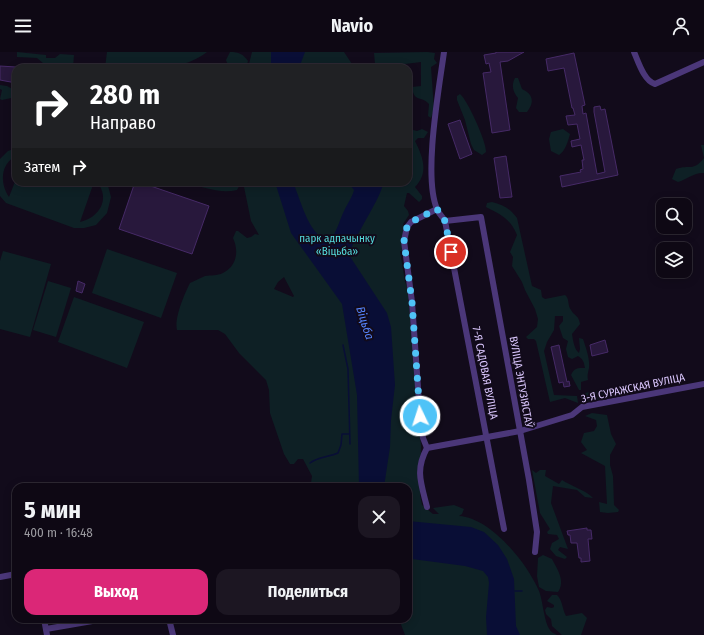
<!DOCTYPE html>
<html lang="ru">
<head>
<meta charset="utf-8">
<style>
	body { margin:0; font-family:"Fira Sans Condensed",sans-serif; background:#1c1622; color:#f1f3f6; height:100vh; display:flex; flex-direction:column; font-size:15px; white-space:nowrap }
	* { box-sizing:border-box; margin:0 }
	p { font-size:13px; color:#9b9aa0 }
	.icon { flex:none; width:22px; height:22px; fill:none; stroke:currentColor; stroke-width:2; stroke-linecap:round; stroke-linejoin:round }
	.map { position:relative; flex:1; overflow:hidden }
	.drawer { position:absolute; left:12px; top:431px; width:400px; height:140px; display:flex; flex-direction:column; background:#0e0814; border-radius:12px; box-shadow:0 2px 10px #0003,0 0 0 1px #2e2934 }
	.drawer>* { flex:none }
	.top-card { position:absolute; left:12px; top:12px; width:400px; height:122px; border-radius:12px; box-shadow:0 2px 10px #0003,0 0 0 1px #2e2934; background:#202124; color:#fff; overflow:hidden }
	.tools { position:absolute; left:656px; top:146px; display:grid; gap:8px }
	.tools a { display:grid; place-items:center; width:36px; height:36px; border-radius:8px; background:#0e0814; box-shadow:0 2px 10px #0003,0 0 0 1px #2e2934; font-size:20px }
	.pin { position:absolute; display:grid; place-items:center; width:34px; height:34px; color:#fff; margin:-17px; border:2px solid #fff; border-radius:50%; box-shadow:0 1px 4px #0007 }
	.me { position:absolute; width:44px; margin:-22px; rotate:356deg; stroke-linejoin:round; filter:drop-shadow(0 0 3px #0008) }
	.turn { display:flex; align-items:center; gap:14px; height:84px; padding:0 12px; font-size:18px }
	.turn .icon { width:52px; height:52px; stroke-width:2.5 }
	.turn b { display:block; font-size:28px; line-height:34px }
	.then { display:flex; align-items:center; height:38px; padding:0 12px; background:#0003; gap:8px; font-size:15px }
	.round { display:grid; place-items:center; flex:none; width:42px; height:42px; border-radius:12px; background:#1c1622 }
	.headline { display:flex; align-items:center; justify-content:space-between; height:68px; padding:0 12px }
	h1 { font-size:24px; font-weight:700; line-height:30px }
	.action { display:flex; gap:8px; margin-top:auto; padding:8px 12px }
	.action a { flex:1; height:46px; border-radius:12px; background:#db2777; color:#fff; font-size:16px; font-weight:700; line-height:46px; text-align:center }
	.action a+a { background:#1c1622; color:#f1f3f6 }
	header { display:flex; justify-content:space-between; align-items:center; height:52px; padding:0 12px; background:#0e0814; font-size:18px; font-weight:700 }
	.map>svg:first-child { display:block }
	.green { fill:#0e2025; fill-rule:evenodd }
	.water { fill:#090e36 }
	.lines { fill:none; stroke-linecap:round; stroke-linejoin:round }
	.stream { stroke:#090e36; stroke-width:1.5 }
	.building { fill:#28183c; stroke:#462a67 }
	.minor { stroke:#4b3779; stroke-width:6 }
	.route { stroke:#4fc3f7; stroke-width:7; stroke-dasharray:0 12.6 }
	.labels { text-anchor:middle; dominant-baseline:central; stroke-width:4; stroke-linejoin:round; paint-order:stroke }
	.park-label { font-size:11px; fill:#55dadb; stroke:#120b1b }
	.street-label { font-size:11px; fill:#dbc7fe; stroke:#120b1b }
	.water-label { font-size:12px; font-style:italic; fill:#5785fc; stroke:#120b1b }
</style>
</head>
<body>
<header><svg class="icon" aria-label="menu" viewBox="0 0 24 24"><path d="M4 6h16M4 12h16M4 18h16"/></svg>Navio<svg class="icon" aria-label="person" viewBox="0 0 24 24"><circle cx="12" cy="8" r="4"/><path d="M4 21q1-7 8-7t8 7"/></svg></header>
<div class="map">
<svg width="704" height="583" viewBox="0 0 704 583">
	<rect width="100%" height="100%" fill="#120b1b"/>
	<g class="green">
		<path d="M17,0L46,3V6H55L60,2L74,3L73,16H49L37,6L17,5Z"/>
		<path d="M107,0H207C179,22 139,16 105,16Z"/>
		<path d="M230,0C239,0 243,2 248,9L246,16H229L226,8Z"/>
		<path d="M252,0H344L354,15L357,13L366,15L248,16Z"/>
		<path d="M427,0L435,1L434,7L437,11L431,15L434,57L431,66L428,64L429,52C421,43 414,51 412,35L421,34V10L373,16L375,12L374,1Z"/>
		<path d="M515,26H518L522,37C533,42 535,50 527,60H519L516,56L518,46C513,40 511,33 515,26Z"/>
		<path d="M0,33L7,34L16,39V45L2,48L0,47L2,38L0,37Z"/>
		<path d="M460,42C467,47 487,91 486,100L482,103L474,98L471,92L465,68L457,48V44Z"/>
		<path d="M408,71L410,72L413,78L417,79L422,77L428,80L424,86H418L415,89C423,105 429,121 415,135L422,144V147L419,150L409,141H407L404,154L408,159L409,163L403,172L409,182L406,196L404,199H400L405,230L411,245L408,248L411,269L421,394L420,443L422,453L433,462H439L433,456L454,453L464,457L462,462L459,464C491,466 527,511 539,539C543,549 544,570 550,578C551,580 555,582 557,583H405L399,567H408V435H313L311,431L312,424L303,407H298L294,412H290L284,402L270,361L269,338L266,328L239,301L225,282L218,278H177C174,266 185,241 190,231C195,229 200,226 205,224C211,223 217,224 223,221C237,214 239,199 233,186L236,179H238L247,186L251,185L255,182L259,183L251,169L243,130L241,131L237,138C220,142 202,135 185,130H408ZM284,225L294,244L293,245L274,237L278,230Z"/>
		<path d="M563,77L570,82C568,90 565,99 559,103L551,99L549,87L551,80Z"/>
		<path d="M701,93H704V121C695,120 687,127 678,130L672,127L676,117C690,112 693,120 704,106Z"/>
		<path d="M16,96V104C0,112 0,132 9,145L16,127V130H94L80,170C99,166 111,147 97,130H107L111,145L107,161L96,173L84,176H74L6,151L0,144V107L8,99Z"/>
		<path d="M492,150C503,153 510,156 517,166L532,234L541,238L542,245L545,247L565,243C570,247 567,253 571,258C575,265 578,262 580,272L572,282C573,288 574,297 579,301L580,297L579,286L583,287C586,296 590,307 589,316C588,321 587,323 588,328L581,330V338H579L571,323C574,316 577,316 585,316C584,310 583,307 578,304L572,307L568,305L566,297L568,289L563,286L559,274L563,269V264H555L554,278L547,290L544,299L554,343L577,344L578,351L565,346L550,350L536,289L534,287H528L526,285L537,275L538,267L535,257L525,238L522,230L512,214L513,205L510,200L517,183C510,166 501,163 486,155L487,151Z"/>
		<path d="M107,197L177,221L161,266L92,241Z"/>
		<path d="M3,199L51,212L30,285L0,277V209Z"/>
		<path d="M48,229L71,236L56,285L33,278Z"/>
		<path d="M74,245L144,270L127,316L58,290Z"/>
		<path d="M611,338L613,340C606,345 590,353 581,346L582,342L589,340Z"/>
		<path d="M592,361L607,363L611,382L616,392L610,403V413L613,424L614,453L619,458L618,460L608,461L600,460L599,450L607,452L605,414L581,401L587,398L581,390L584,381L594,379L597,374L596,368L585,364Z"/>
		<path d="M532,418L536,421L540,418H546L545,424L559,432L562,428C571,434 587,439 593,446L585,445L577,438L553,434L551,451L568,497L560,495L558,498L567,505L565,507L556,504L550,497L552,491L559,487L557,483L548,482L547,480L550,477L540,461Z"/>
		<path d="M543,503L552,507C557,517 566,529 558,540L546,539L539,535L537,524L538,506Z"/>
		<path d="M552,543H557C563,549 562,557 566,564L582,561L587,566L581,583H562L552,574L551,567L546,562L545,558L547,555L552,556L554,555V553L547,549Z"/>
	</g>
	<g class="water">
		<path d="M271,0H305L299,16H271Z"/>
		<path d="M275,130H293C299,144 307,175 320,184C324,186 329,184 333,184C338,176 340,167 344,159C347,152 352,146 354,138L350,133L344,130H383C384,142 354,184 349,203L387,261L391,275L395,333L391,368L390,395L384,435H359L357,343L342,252L291,181Z"/>
		<path d="M408,469L471,475L484,480L498,493L507,507L514,527L516,574L520,583H487L486,565L489,531L488,525L483,519L465,514L412,507L408,504Z"/>
	</g>
	<g class="lines">
		<g class="stream">
			<path d="M343,293L348,317L350,392"/>
			<path d="M310,411C317,405 329,405 338,401L341,393L342,382H349"/>
			<path d="M515,539H522"/>
		</g>
	</g>
	<g class="building">
		<path d="M496,0H524L508,9L500,10L510,78L492,81L483,21L491,20L489,11L486,12L484,3L496,1Z"/>
		<path d="M574,1L585,53L582,54L583,62L586,61L597,122L605,120L594,60V55L600,54L601,58L605,57L618,123L562,135L560,124L581,120L580,118L583,117L582,108H584L581,93L572,95L571,89L580,87L577,72L568,73L566,64L575,63L573,56H572L564,16L548,19L546,7Z"/>
		<path d="M0,14L16,15V31L0,28Z"/>
		<path d="M460,68L472,102L460,107L448,72Z"/>
		<path d="M506,104L512,145L500,146L494,106Z"/>
		<path d="M135,130H139L209,154L192,202L119,177Z"/>
		<path d="M78,229L85,232L82,241L76,239Z"/>
		<path d="M605,288L608,300L592,304L590,293Z"/>
		<path d="M559,293L567,330L569,329L570,334L564,335L563,330L559,331L551,295Z"/>
		<path d="M587,476V478H591L592,487H588L590,509L581,510V506H579L577,491H571L570,483H568L567,479Z"/>
	</g>
	<g class="lines">
		<g class="minor">
			<path d="M444,0C439,37 423,124 437,157C438,161 443,165 445,169L504,477"/>
			<path d="M634,0C638,9 644,29 655,32L704,10"/>
			<path d="M445,169L481,165L529,428L537,480L535,500"/>
			<path d="M427,396L520,379L572,363L582,355L704,332"/>
			<path d="M427,396L423,386L420,364L412,250L404,189L407,175L411,170L437,157"/>
			<path d="M427,455C421,431 415,418 427,396"/>
			<path d="M0,525L16,522"/>
			<path d="M44,567L47,583"/>
			<path d="M169,567L173,583"/>
			<path d="M46,577L104,567"/>
		</g>
	</g>
	<g class="lines">
		<path class="route" d="M420,364L412,250L404,189L407,175L411,170L437,157L445,169L451,200"/>
	</g>
	<g class="labels">
		<g class="park-label">
			<text x="337" y="186">парк адпачынку<tspan x="337" dy="13">«Віцьба»</tspan></text>
		</g>
		<g class="street-label">
			<text transform="translate(485 321) rotate(79)">7-Я САДОВАЯ ВУЛІЦА</text>
			<text transform="translate(521 330) rotate(80)">ВУЛІЦА ЭНТУЗІЯСТАЎ</text>
			<text transform="translate(633 336) rotate(-12)">3-Я СУРАЖСКАЯ ВУЛІЦА</text>
		</g>
		<g class="water-label">
			<text transform="translate(365 271) rotate(72)">Віцьба</text>
		</g>
	</g>
</svg>
<div class="tools">
<a><svg class="icon" aria-label="search" viewBox="0 0 24 24"><circle cx="10" cy="10" r="6"/><path d="M15 15l6 6"/></svg></a>
<a><svg class="icon" aria-label="layers" viewBox="0 0 24 24"><path d="M12 4l9 5-9 5-9-5zM3 14l9 5 9-5"/></svg></a>
</div>
<div class="pin" style="left:451px;top:200px;background:#d93025"><svg class="icon" aria-label="arrive" viewBox="0 0 24 24"><path d="M6 21V4h12l-3 4 3 4H6"/></svg></div>
<svg class="me" style="left:420px;top:364px" viewBox="-20 -20 40 40"><circle r="17" fill="#4fc3f7" stroke="#fff" stroke-width="3"/><path d="M0-11L8 9 0 5-8 9z" fill="#fff"/></svg>
<div class="top-card">
<div class="turn"><svg class="icon" aria-label="right" viewBox="0 0 24 24"><path d="M7 20v-9h11M14 6l5 5-5 5"/></svg><div><b>280 m</b>Направо</div></div>
<div class="then">Затем<svg class="icon" aria-label="right" viewBox="0 0 24 24"><path d="M7 20v-9h11M14 6l5 5-5 5"/></svg></div>
</div>
<section class="drawer">
<div class="headline"><div><h1>5 мин</h1><p>400 m · 16:48</p></div><a class="round"><svg class="icon" aria-label="close" viewBox="0 0 24 24"><path d="M6 6l12 12M18 6L6 18"/></svg></a></div>
<div class="action"><a>Выход</a><a>Поделиться</a></div>
</section>
</div>
</body>
</html>
